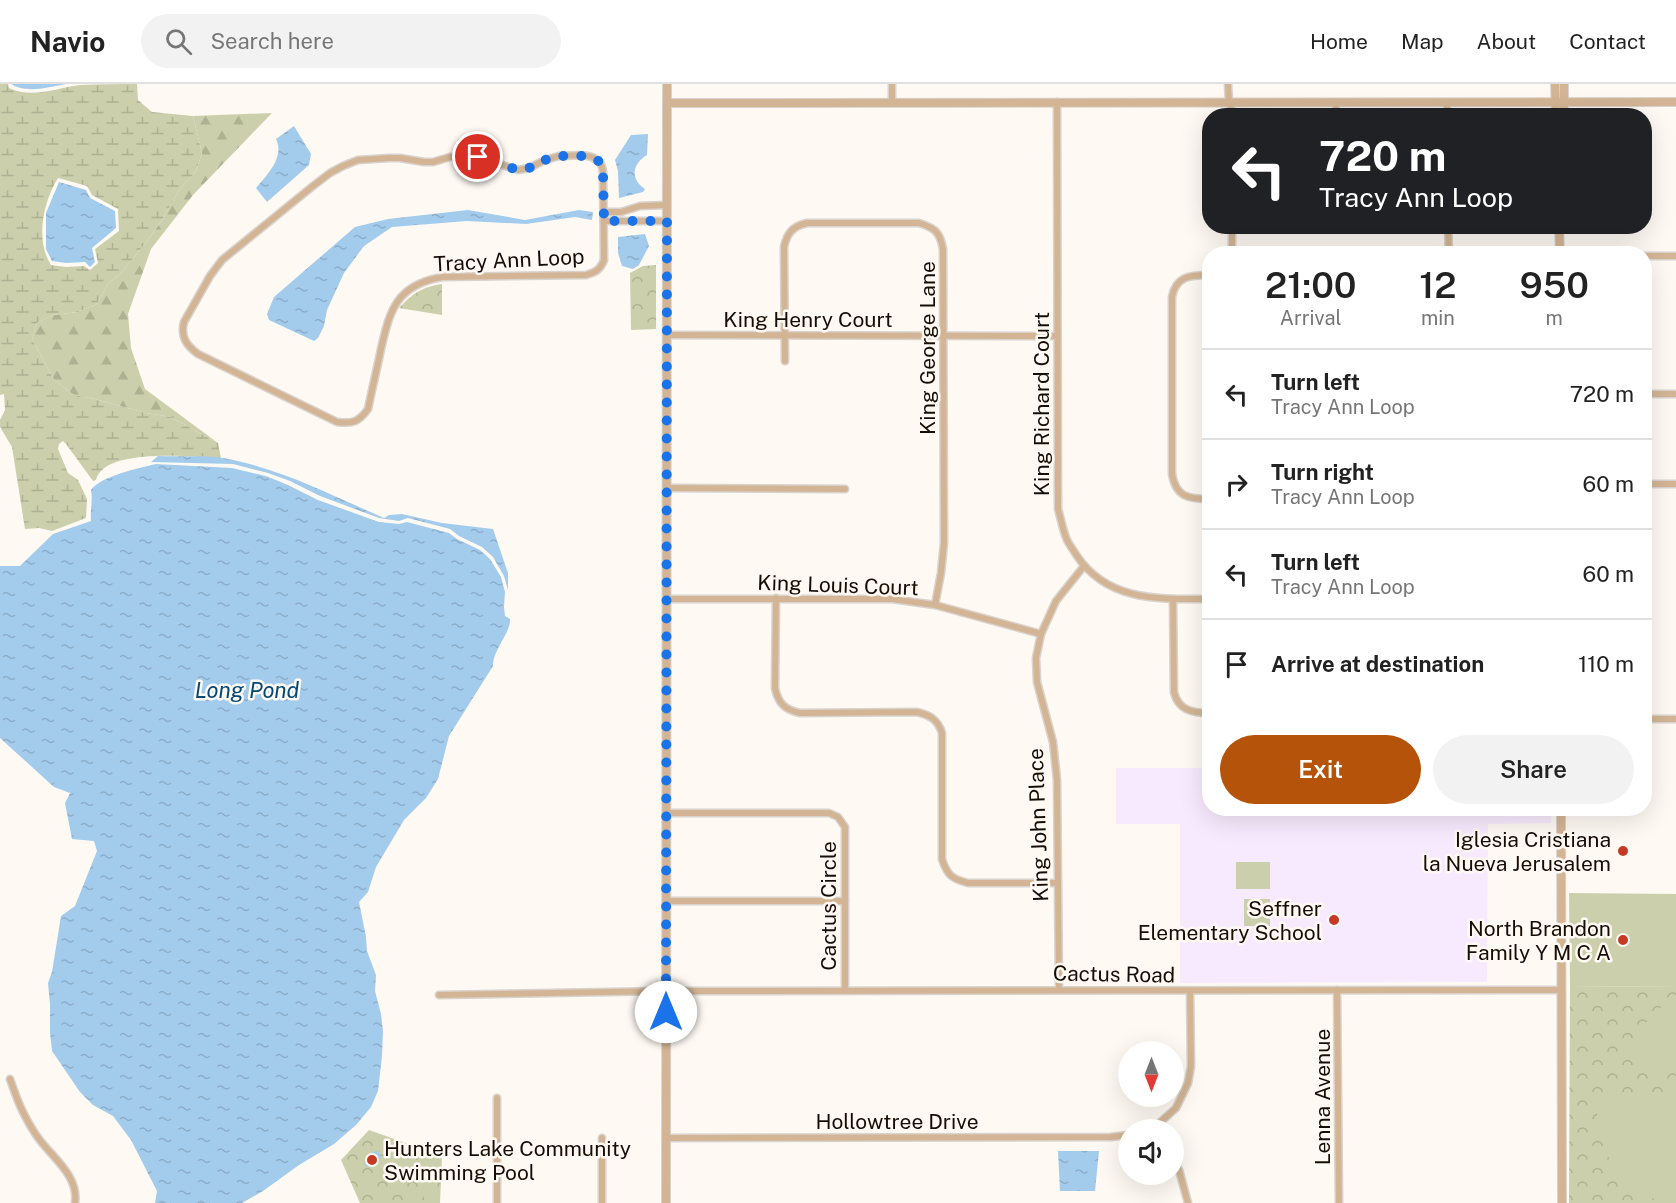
<!DOCTYPE html>
<html lang="en">
<head>
<meta charset="utf-8">
<style>
	body { margin:0; font-family:"Public Sans",sans-serif; background:#f2f2f2; color:#222; height:100vh; display:flex; flex-direction:column; font-size:22px; white-space:nowrap }
	* { box-sizing:border-box; margin:0 }
	p { font-size:20px; color:#767676 }
	.icon { flex:none; width:33px; height:33px; fill:none; stroke:currentColor; stroke-width:2; stroke-linecap:round; stroke-linejoin:round }
	.map { position:relative; flex:1; overflow:hidden }
	.side { position:absolute; left:1202px; top:162px; width:450px; height:570px; display:flex; flex-direction:column; background:#fff; border-radius:24px; box-shadow:0 6px 24px #0002 }
	.side>* { flex:none }
	.guide { position:absolute; left:1202px; top:24px; width:450px; height:126px; border-radius:24px; box-shadow:0 6px 24px #0002; background:#202124; color:#fff; overflow:hidden }
	.needle { width:39px; rotate:180deg }
	.controls { position:absolute; left:1118px; top:957px; display:grid; gap:12px }
	.controls a { display:grid; place-items:center; width:66px; height:66px; border-radius:50%; background:#fff; box-shadow:0 6px 24px #0002; font-size:30px }
	.pin { position:absolute; display:grid; place-items:center; width:51px; height:51px; color:#fff; margin:-26px; border:3px solid #fff; border-radius:50%; box-shadow:0 2px 6px #0007 }
	.me { position:absolute; width:66px; margin:-33px; rotate:0deg; stroke-linejoin:round; filter:drop-shadow(0 0 4px #0008) }
	.turn { display:flex; align-items:center; gap:21px; height:126px; padding:0 18px; font-size:27px }
	.turn .icon { width:78px; height:78px; stroke-width:2.5 }
	.turn b { display:block; font-size:42px; line-height:51px }
	.eta { display:flex; justify-content:space-evenly; align-items:center; height:102px; text-align:center }
	.eta b { font-size:36px; font-weight:600; line-height:42px }
	.action { display:flex; gap:12px; margin-top:auto; padding:12px 18px }
	.action a { flex:1; height:69px; border-radius:36px; background:#b45309; color:#fff; font-size:24px; font-weight:600; line-height:69px; text-align:center }
	.action a+a { background:#f2f2f2; color:#222 }
	ul { padding:0; list-style:none }
	li { display:flex; align-items:center; gap:18px; height:90px; padding:0 18px; border-top:2px solid #e0e0e0 }
	li div { flex:1 }
	li b { display:block; font-size:22px }
	li em { font-style:normal }
	header { display:flex; align-items:center; gap:36px; box-sizing:border-box; height:84px; padding:0 30px; background:#fff; border-bottom:2px solid #e0e0e0 }
	header strong { font-size:28px }
	nav { display:flex; gap:33px; margin-inline-start:auto; font-size:21px }
	.search { width:420px; height:54px; background:#f2f2f2; display:flex; align-items:center; gap:15px; box-sizing:border-box; padding:0 21px; border-radius:33px; color:#767676; font-size:22px }
	.map>svg:first-child { display:block }
	.education { fill:#f8eafe }
	.forest { fill:url(#forest-firs) }
	.wetland { fill:url(#wetland-marsh); fill-rule:evenodd }
	.park { fill:url(#park-crowns) }
	.garden { fill:#cccfab }
	.water { fill:url(#water-ripples) }
	.lines { fill:none; stroke-linecap:round; stroke-linejoin:round }
	.minor-casing { stroke:#d9d3cd; stroke-width:9 }
	.tertiary-casing { stroke:#d9d3cd; stroke-width:10 }
	.minor { stroke:#d3b595; stroke-width:6 }
	.tertiary { stroke:#d3b595; stroke-width:8 }
	.route { stroke:#1a73e8; stroke-width:10; stroke-dasharray:0 18 }
	.poi-dot { fill:#c63a25; stroke:#fef9f3; stroke-width:2 }
	.labels { text-anchor:middle; dominant-baseline:central; stroke-width:5; stroke-linejoin:round; paint-order:stroke }
	.street-label { font-size:21px; fill:#160d04; stroke:#fef9f3 }
	.poi-label { font-size:21px; fill:#160d04; stroke:#fef9f3; text-anchor:end }
	.water-label { font-size:22px; font-style:italic; fill:#054973; stroke:#fef9f3 }
</style>
</head>
<body>
<header>
<strong>Navio</strong>
<div class="search"><svg class="icon" aria-label="search" viewBox="0 0 24 24"><circle cx="10" cy="10" r="6"/><path d="M15 15l6 6"/></svg>Search here</div>
<nav><a>Home</a><a>Map</a><a>About</a><a>Contact</a></nav>
</header>
<div class="map">
<svg width="1676" height="1119" viewBox="0 0 1676 1119">
	<defs>
		<pattern id="forest-firs" width="22" height="20" patternUnits="userSpaceOnUse" patternTransform="scale(1.5)"><rect width="22" height="20" fill="#cccfab"/><path d="M5 1l3.5 6h-7zM16 11l3.5 6h-7z" fill="#aeb192"/></pattern>
		<pattern id="wetland-marsh" width="20" height="14" patternUnits="userSpaceOnUse" patternTransform="scale(1.5)"><rect width="20" height="14" fill="#cccfab"/><path d="M1 5h8M5 5V1M11 12h8M15 12V8" fill="none" stroke="#aeb192"/></pattern>
		<pattern id="park-crowns" width="20" height="18" patternUnits="userSpaceOnUse" patternTransform="scale(1.5)"><rect width="20" height="18" fill="#cccfab"/><path d="M2 6a3 3 0 1 1 6 0M12 15a3 3 0 1 1 6 0" fill="none" stroke="#aeb192"/></pattern>
		<pattern id="water-ripples" width="26" height="14" patternUnits="userSpaceOnUse" patternTransform="scale(1.5)"><rect width="26" height="14" fill="#a3cbec"/><path d="M2 4q2-2 4 0t4 0M15 11q2-2 4 0t4 0" fill="none" stroke="#8cadc9"/></pattern>
	</defs>
	<rect width="100%" height="100%" fill="#fef9f3"/>
	<path class="education" d="M1116,684H1209V724L1551,725V739L1488,740L1487,898L1180,899V740H1116Z"/>
	<path class="forest" d="M272,29L193,111L151,165L128,230L131,264L145,305L218,359L171,333L146,329L95,315L74,311L54,296L32,255L37,239L53,231L78,228L97,220L108,200L121,189L144,161L160,139L180,105L196,87L202,69L193,32Z"/>
	<path class="wetland" d="M0,0H8L9,4C33,15 56,4 80,1C99,0 118,0 137,0L138,16L152,28L193,32L202,69L196,87L180,105L160,139L144,161L121,189L108,200L97,220L78,228L53,231L37,239L32,255L54,296L74,311L95,315L146,329L171,333L218,359L221,374C194,373 104,363 96,396L93,397L66,360L63,357L59,360L58,365L68,389L78,396L87,415L86,434L52,447L39,444L25,445L12,363L0,343V336L5,326L4,310L0,311ZM58,94L87,102L92,111L118,125L119,147L95,165L98,179L90,186L84,182L66,183L51,181C35,156 43,118 58,94Z"/>
	<g class="park">
		<path d="M656,181V245L631,246L630,189L643,182Z"/>
		<path d="M442,200V231L399,224C413,209 422,203 442,200Z"/>
		<path d="M1570,902L1676,903V1119H1569Z"/>
		<path d="M369,1046L442,1072L440,1119H360L341,1076Z"/>
	</g>
	<g class="garden">
		<rect x="1236" y="778" width="34" height="27"/>
		<path d="M1569,809L1676,810V903L1570,902Z"/>
		<rect x="1244" y="815" width="26" height="27"/>
		<path d="M1676,915V987H1635C1635,979 1634,970 1635,962C1639,942 1658,922 1676,915Z"/>
		<path d="M1676,1010V1119C1660,1119 1655,1115 1641,1108C1606,1087 1595,1049 1597,1011Z"/>
		<rect x="407" y="1106" width="12" height="13"/>
		<rect x="424" y="1106" width="12" height="13"/>
	</g>
	<g class="water">
		<path d="M11,0H66C49,3 26,10 11,0Z"/>
		<path d="M294,42L311,70L309,81L267,118L256,104C267,91 285,73 276,55Z"/>
		<path d="M648,50L647,71C632,80 630,95 645,105L643,108L619,114L618,87L615,76L631,51Z"/>
		<path d="M59,98L86,106L90,114L115,127L116,144L92,164L95,178L90,183L85,178L66,179L52,177L46,165V129Z"/>
		<path d="M468,126L525,136L579,126L593,128L592,136L575,133L526,140L467,137L392,143L364,162L344,189L327,226L324,242L318,254L314,257L269,236L267,230L274,213L355,143L388,135Z"/>
		<path d="M645,150L649,162L639,181L633,185L622,182L618,169V153Z"/>
		<path d="M158,372C179,373 202,371 223,374C280,384 331,411 384,434L389,431L402,430L442,439L493,445L508,489V506L504,492L493,473L482,463L459,452L450,445L408,434L399,437L379,434L320,412L290,397L268,389L233,380L151,378Z"/>
		<path d="M156,380L232,384L266,392L288,401L318,416L379,438L399,440L407,438L449,449L457,455L480,466L490,475L501,493L505,508L504,523L505,532L510,535C511,549 493,565 493,582L449,652L438,695L426,714L404,736L376,783L368,808L359,818L366,853L367,867L376,891L375,907L381,930L383,947L382,972L378,1007L371,1023L356,1041L334,1060L299,1081L263,1107L242,1119H155L157,1107L131,1056L113,1032L93,1021L80,1008L52,967L50,949V920L48,899L52,888L61,832L75,822L97,767L94,757L72,755L65,719L70,709L54,703L0,654V482H20L53,450L91,437C90,426 93,416 91,406C101,392 139,384 156,380Z"/>
		<path d="M378,1067L381,1073L378,1079L369,1083L365,1082C363,1073 370,1068 378,1067Z"/>
		<path d="M1058,1067H1099L1095,1107H1060Z"/>
	</g>
	<g class="lines">
		<g class="minor-casing">
			<g id="minor">
				<path d="M1228,0L1229,19L1232,26V32"/>
				<path d="M892,18V0"/>
				<path d="M1057,18L1058,425C1061,435 1063,447 1067,456C1070,462 1074,467 1077,472C1108,518 1160,515 1209,515"/>
				<path d="M1336,19V32"/>
				<path d="M1447,19V32"/>
				<path d="M559,72C570,72 591,68 599,78C602,80 602,84 603,87L604,176C600,186 596,188 586,191L442,193C397,201 390,225 381,265C377,285 372,305 368,325C359,338 352,340 337,338L198,270C187,262 180,253 184,238L210,192L222,176L313,102L330,89L343,82L358,76L389,74H400L424,78H433L450,73H478L518,86L529,84L545,76Z"/>
				<path d="M604,128H621L640,122L667,121"/>
				<path d="M604,137H667"/>
				<path d="M1232,142V170"/>
				<path d="M1448,142L1449,170"/>
				<path d="M1644,172H1676"/>
				<path d="M1209,191C1190,191 1176,192 1172,213V390C1176,413 1188,415 1209,415"/>
				<path d="M667,251L1057,252"/>
				<path d="M785,277L784,163C787,149 793,142 807,139H919C935,144 940,148 943,165L944,459L941,489L935,521"/>
				<path d="M1644,310H1676"/>
				<path d="M1644,400H1676"/>
				<path d="M667,404L845,405"/>
				<path d="M776,514L775,604C778,619 785,626 800,629L917,628C930,631 938,636 942,649V775C947,791 952,795 968,799H1057"/>
				<path d="M667,515H892L935,521L1041,550"/>
				<path d="M1173,515L1174,608C1178,626 1192,629 1209,629"/>
				<path d="M1644,635H1676"/>
				<path d="M666,729H829L838,733L845,743V906"/>
				<path d="M666,817H845"/>
				<path d="M1059,906L1057,696L1053,658L1037,598L1036,574L1041,550L1056,517L1084,482"/>
				<path d="M1337,906L1339,1119"/>
				<path d="M439,911L666,907L1561,906"/>
				<path d="M10,995C14,1006 18,1019 24,1030C28,1038 33,1047 39,1055C53,1074 79,1092 75,1119"/>
				<path d="M497,1014V1119"/>
				<path d="M1147,1046L1155,1043L1176,1024L1188,999L1191,982L1190,907"/>
				<path d="M667,1054L1111,1053L1128,1051"/>
				<path d="M1173,1075L1179,1086L1188,1119"/>
				<path d="M602,1119V1054"/>
			</g>
		</g>
		<g class="tertiary-casing">
			<g id="tertiary">
				<path d="M1555,0L1556,32"/>
				<path d="M667,19L1676,18"/>
				<path d="M1564,32V0"/>
				<path d="M1559,142L1560,170"/>
				<path d="M1561,724L1562,1119"/>
				<path d="M666,1119L667,0"/>
			</g>
		</g>
		<use href="#minor" class="minor"/>
		<use href="#tertiary" class="tertiary"/>
	</g>
	<g class="lines">
		<path class="route" d="M478,73L518,86L529,84L545,76L559,72H585L593,74L600,78L603,87L604,137H667L666,928"/>
	</g>
	<g class="poi-dot">
		<circle cx="1623" cy="767" r="6"/>
		<circle cx="1334" cy="836" r="6"/>
		<circle cx="1623" cy="856" r="6"/>
		<circle cx="372" cy="1076" r="6"/>
	</g>
	<g class="labels">
		<g class="street-label">
			<text transform="translate(509 176) rotate(-3)">Tracy Ann Loop</text>
			<text x="808" y="235">King Henry Court</text>
			<text transform="translate(927 264) rotate(-90)">King George Lane</text>
			<text transform="translate(1041 320) rotate(-90)">King Richard Court</text>
			<text transform="translate(838 501) rotate(2)">King Louis Court</text>
			<text transform="translate(1038 741) rotate(-92)">King John Place</text>
			<text transform="translate(828 822) rotate(-90)">Cactus Circle</text>
			<text transform="translate(1114 890) rotate(1)">Cactus Road</text>
			<text transform="translate(1322 1013) rotate(-90)">Lenna Avenue</text>
			<text x="897" y="1037">Hollowtree Drive</text>
		</g>
		<g class="poi-label">
			<text x="1611" y="755">Iglesia Cristiana<tspan x="1611" dy="24">la Nueva Jerusalem</tspan></text>
			<text x="1322" y="824">Seffner<tspan x="1322" dy="24">Elementary School</tspan></text>
			<text x="1611" y="844">North Brandon<tspan x="1611" dy="24">Family Y M C A</tspan></text>
			<text x="384" y="1064" text-anchor="start">Hunters Lake Community<tspan x="384" dy="24">Swimming Pool</tspan></text>
		</g>
		<g class="water-label">
			<text x="247" y="606">Long Pond</text>
		</g>
	</g>
</svg>
<div class="controls">
<a><svg class="needle" viewBox="-14 -14 28 28"><path d="M0-13l5 13h-10z" fill="#e53935"/><path d="M0 13l5-13h-10z" fill="#767676"/></svg></a>
<a><svg class="icon" aria-label="sound" viewBox="0 0 24 24"><path d="M4 9h4l5-4v14l-5-4H4zM17 9q2 3 0 6"/></svg></a>
</div>
<div class="pin" style="left:478px;top:73px;background:#d93025"><svg class="icon" aria-label="arrive" viewBox="0 0 24 24"><path d="M6 21V4h12l-3 4 3 4H6"/></svg></div>
<svg class="me" style="left:666px;top:928px" viewBox="-20 -20 40 40"><circle r="19" fill="#fff"/><path d="M0-13L10 11 0 6-10 11z" fill="#1a73e8"/></svg>
<div class="guide">
<div class="turn"><svg class="icon" aria-label="left" viewBox="0 0 24 24"><path d="M17 20v-9H6M10 6l-5 5 5 5"/></svg><div><b>720 m</b>Tracy Ann Loop</div></div>
</div>
<section class="side">
<div class="eta">
<div><b>21:00</b><p>Arrival</p></div>
<div><b>12</b><p>min</p></div>
<div><b>950</b><p>m</p></div>
</div>
<ul>
<li><svg class="icon" aria-label="left" viewBox="0 0 24 24"><path d="M17 20v-9H6M10 6l-5 5 5 5"/></svg><div><b>Turn left</b><p>Tracy Ann Loop</p></div><em>720 m</em></li>
<li><svg class="icon" aria-label="right" viewBox="0 0 24 24"><path d="M7 20v-9h11M14 6l5 5-5 5"/></svg><div><b>Turn right</b><p>Tracy Ann Loop</p></div><em>60 m</em></li>
<li><svg class="icon" aria-label="left" viewBox="0 0 24 24"><path d="M17 20v-9H6M10 6l-5 5 5 5"/></svg><div><b>Turn left</b><p>Tracy Ann Loop</p></div><em>60 m</em></li>
<li><svg class="icon" aria-label="arrive" viewBox="0 0 24 24"><path d="M6 21V4h12l-3 4 3 4H6"/></svg><div><b>Arrive at destination</b></div><em>110 m</em></li>
</ul>
<div class="action"><a>Exit</a><a>Share</a></div>
</section>
</div>
</body>
</html>
